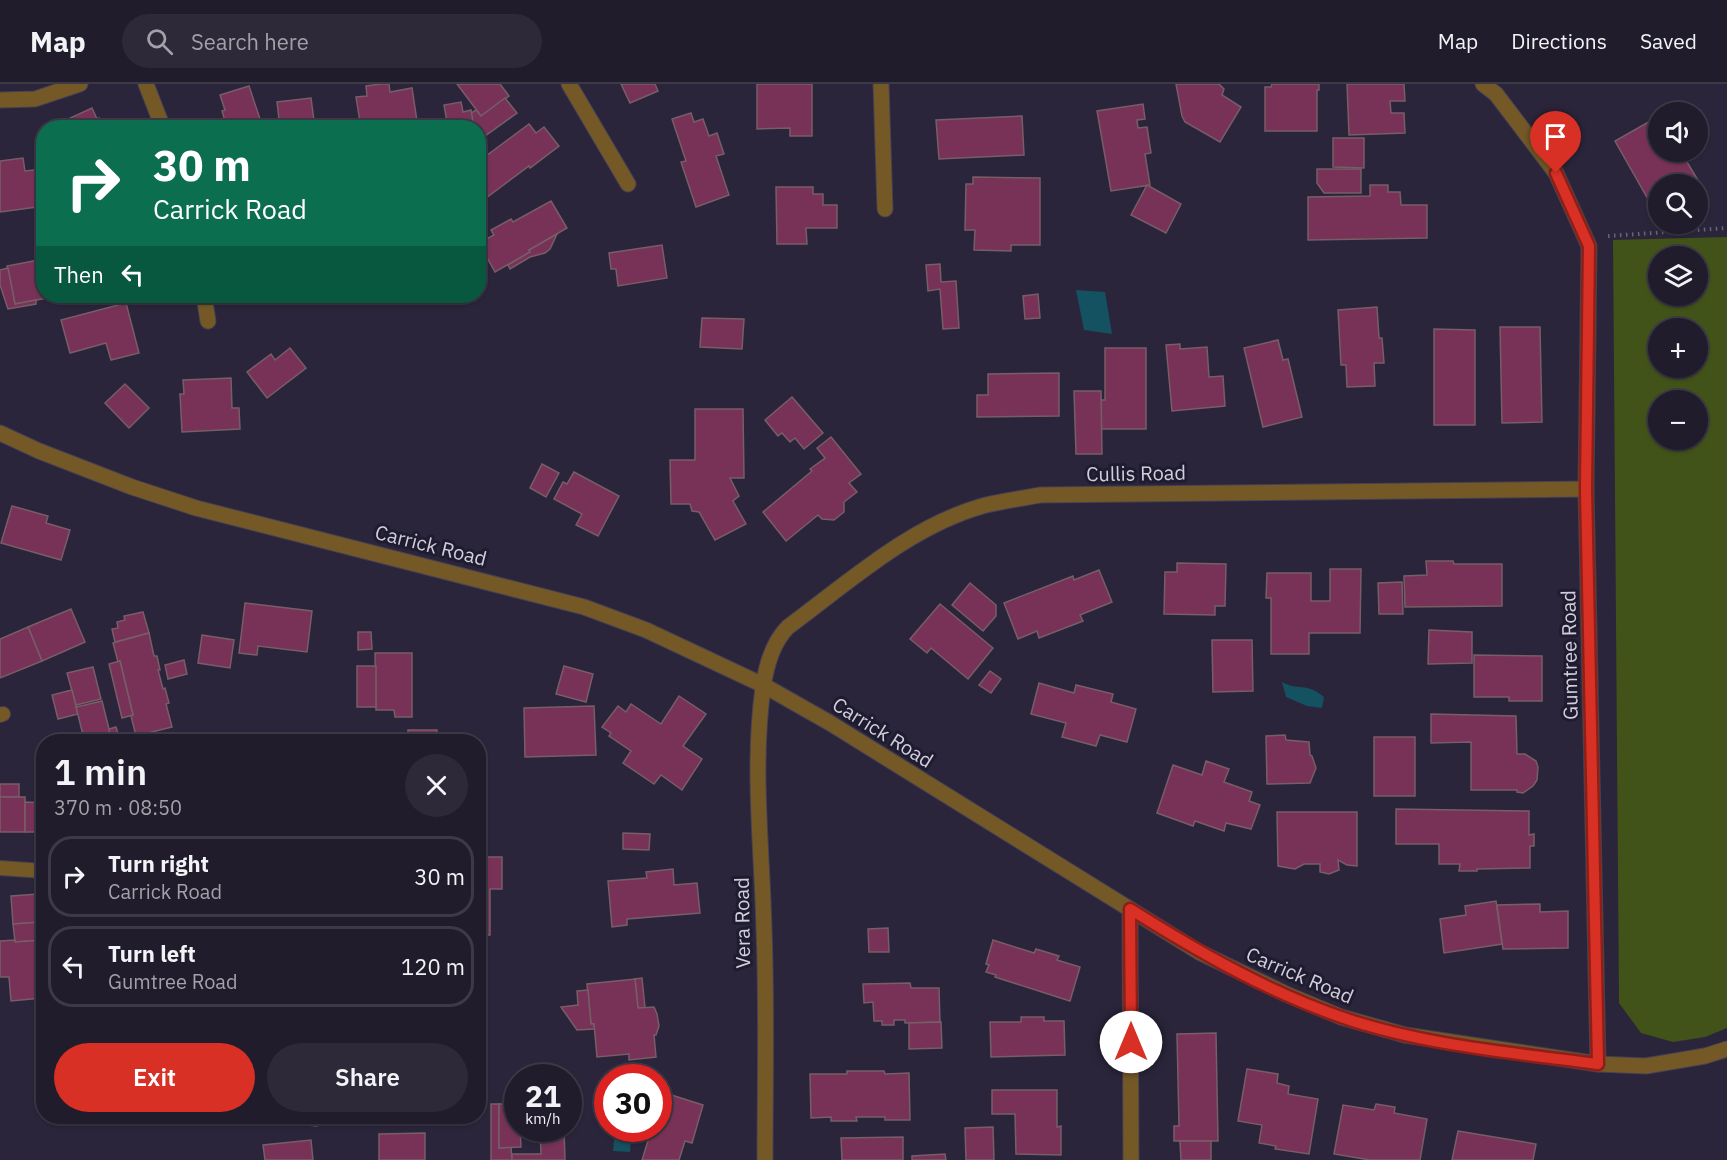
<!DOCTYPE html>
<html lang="en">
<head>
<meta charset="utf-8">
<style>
	body { margin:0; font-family:"IBM Plex Sans",sans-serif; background:#2d2938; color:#f1f3f6; height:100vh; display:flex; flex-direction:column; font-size:22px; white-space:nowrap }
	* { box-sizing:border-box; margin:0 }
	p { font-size:20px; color:#a2a1a9 }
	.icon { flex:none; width:33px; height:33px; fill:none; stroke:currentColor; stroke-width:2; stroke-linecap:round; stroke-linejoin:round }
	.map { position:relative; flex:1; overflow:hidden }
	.sheet { position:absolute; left:36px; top:650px; width:450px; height:390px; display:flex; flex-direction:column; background:#201c2c; border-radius:24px; box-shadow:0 2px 4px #0004,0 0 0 2px #3d3a48 }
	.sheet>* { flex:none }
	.guide { position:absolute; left:36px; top:36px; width:450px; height:183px; border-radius:24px; box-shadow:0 2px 4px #0004,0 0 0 2px #3d3a48; background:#0b6e4f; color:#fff; overflow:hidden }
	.controls { position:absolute; left:1648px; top:18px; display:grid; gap:12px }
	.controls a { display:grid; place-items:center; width:60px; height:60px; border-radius:50%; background:#201c2c; box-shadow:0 2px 4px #0004,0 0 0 2px #3d3a48; font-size:30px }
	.speed { position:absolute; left:504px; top:980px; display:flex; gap:12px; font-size:30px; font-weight:700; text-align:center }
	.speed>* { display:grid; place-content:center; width:78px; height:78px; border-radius:50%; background:#201c2c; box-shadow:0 2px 4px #0004,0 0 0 2px #3d3a48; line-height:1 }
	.speed small { font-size:15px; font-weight:400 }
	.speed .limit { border:9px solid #d22; background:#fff; color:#111 }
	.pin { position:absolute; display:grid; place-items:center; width:51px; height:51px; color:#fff; margin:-62px -26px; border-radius:50% 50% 50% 0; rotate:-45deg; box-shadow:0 0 6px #0007 }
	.pin .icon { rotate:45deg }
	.me { position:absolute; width:66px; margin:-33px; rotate:0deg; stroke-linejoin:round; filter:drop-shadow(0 0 4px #0008) }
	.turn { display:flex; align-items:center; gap:21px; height:126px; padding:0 18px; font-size:27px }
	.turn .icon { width:78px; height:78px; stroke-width:2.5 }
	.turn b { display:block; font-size:42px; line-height:51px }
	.then { display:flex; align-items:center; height:57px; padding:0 18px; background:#0003; gap:12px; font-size:22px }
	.round { display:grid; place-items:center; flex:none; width:63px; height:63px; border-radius:32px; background:#2d2938 }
	.head { display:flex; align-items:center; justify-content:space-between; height:102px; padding:0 18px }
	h1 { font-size:36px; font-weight:600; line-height:45px }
	.action { display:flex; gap:12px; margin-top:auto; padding:12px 18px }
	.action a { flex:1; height:69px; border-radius:36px; background:#d93025; color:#fff; font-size:24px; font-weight:600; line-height:69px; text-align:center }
	.action a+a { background:#2d2938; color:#f1f3f6 }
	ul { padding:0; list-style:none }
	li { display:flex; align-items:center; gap:18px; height:81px; margin:0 12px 9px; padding:0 6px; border:3px solid #3d3a48; border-radius:24px }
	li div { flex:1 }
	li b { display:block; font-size:22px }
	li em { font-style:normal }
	header { display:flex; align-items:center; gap:36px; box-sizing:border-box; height:84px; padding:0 30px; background:#201c2c; border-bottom:2px solid #3d3a48 }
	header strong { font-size:28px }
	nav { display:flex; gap:33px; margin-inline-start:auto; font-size:21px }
	.search { width:420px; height:54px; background:#2d2938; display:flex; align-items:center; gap:15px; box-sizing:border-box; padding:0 21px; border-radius:33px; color:#a2a1a9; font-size:22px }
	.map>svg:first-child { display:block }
	.green { fill:#415319; fill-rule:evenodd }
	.water { fill:#145161 }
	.building { fill:#783257; stroke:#775d68; stroke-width:1.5 }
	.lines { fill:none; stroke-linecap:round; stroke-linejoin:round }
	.service-casing { stroke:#454054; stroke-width:16 }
	.minor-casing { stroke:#454054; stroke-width:17 }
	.tertiary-casing { stroke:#454054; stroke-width:17 }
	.path { stroke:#6a6679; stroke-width:4; stroke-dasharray:1.5 4.5; stroke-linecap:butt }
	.service { stroke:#745927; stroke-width:14 }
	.minor { stroke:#745927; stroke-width:15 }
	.tertiary { stroke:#745927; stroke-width:15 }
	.route-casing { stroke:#8d1f18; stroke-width:15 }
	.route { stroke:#d93025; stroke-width:10 }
	.labels { text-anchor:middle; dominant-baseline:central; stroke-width:6; stroke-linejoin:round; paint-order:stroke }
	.street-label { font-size:20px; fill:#d1cfdd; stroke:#201c30 }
</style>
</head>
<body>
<header>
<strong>Map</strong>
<div class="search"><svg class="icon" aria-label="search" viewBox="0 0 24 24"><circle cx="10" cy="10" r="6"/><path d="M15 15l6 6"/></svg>Search here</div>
<nav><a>Map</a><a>Directions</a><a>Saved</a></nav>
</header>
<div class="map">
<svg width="1727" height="1076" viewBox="0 0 1727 1076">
	<rect width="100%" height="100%" fill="#2a253a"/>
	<path class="green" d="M1727,153V944L1705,953L1673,958L1641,949L1619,919L1613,156ZM1698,172V212H1659V172ZM1659,244H1698V284H1659ZM1659,316H1698V356H1659Z"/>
	<g class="water">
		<path d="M1076,206L1105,208L1112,250L1084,246Z"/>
		<path d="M1282,598C1297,607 1307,598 1324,613L1322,624L1307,622L1286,613Z"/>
		<path d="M615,1044H632L630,1068L613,1067Z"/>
	</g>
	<g class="building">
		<path d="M381,0H389L390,8L412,4L418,44H361L356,13L367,12L366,2Z"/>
		<path d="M457,0H500L509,12L481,32Z"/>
		<path d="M621,0H655L658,7L630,19Z"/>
		<path d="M757,0H812V52H790V44L757,45Z"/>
		<path d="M1176,0H1219L1224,5L1222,11L1241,23L1220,58L1185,38L1182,32Z"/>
		<path d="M1272,0H1319V6H1317V47H1265V3H1271Z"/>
		<path d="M1347,0H1404L1405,17H1390L1391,29H1404L1405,49L1349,51Z"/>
		<path d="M249,2L263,44H227L222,27L225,26L220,11Z"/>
		<path d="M311,14L315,44H280L277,18Z"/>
		<path d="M505,14L517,29L478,57V44H474L471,29L476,26L481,32Z"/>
		<path d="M461,18L463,28L471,26L474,44H448L444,21Z"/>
		<path d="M1143,20L1145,35L1137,36L1138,44L1147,43L1151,69L1145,70L1150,101L1111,107L1097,27Z"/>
		<path d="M92,24L97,35L79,44H72L68,35Z"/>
		<path d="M691,29L694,38L703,35L709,52L717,49L724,70L716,72L729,111L696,123L681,78L686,77L672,35Z"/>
		<path d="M1022,32L1024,71L939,75L936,36Z"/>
		<path d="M1659,32V68H1681L1699,98L1694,100H1659V120L1653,124L1615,57Z"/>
		<path d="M99,34L104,44H79Z"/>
		<path d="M529,40L536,49L544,43L559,62L530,84L529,82L478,120V78Z"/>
		<path d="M1333,54H1364V84L1333,83Z"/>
		<path d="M23,74L25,87L44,85V122L0,128V77Z"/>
		<path d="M1317,85H1361V109H1324L1317,99Z"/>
		<path d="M973,93L1040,94V161H1011V167L974,166L975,146H965L966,100H973Z"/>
		<path d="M1147,101L1181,120L1166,149L1131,131Z"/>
		<path d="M1370,101H1388V108H1400L1401,121H1427V154L1308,156V113L1370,112Z"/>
		<path d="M776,103H813V110H823V121H837V144H806L807,160H777Z"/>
		<path d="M551,117L567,144L529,166L530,168L495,188L479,159L494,151L491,146L511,135L513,138Z"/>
		<path d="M557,150L550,165L545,169L530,173L510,185L508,181L530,168L529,166Z"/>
		<path d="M662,161L667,194L618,202L616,185H611L609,169Z"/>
		<path d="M44,175V212H59L15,220L7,182Z"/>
		<path d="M940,180L941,198L956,197L959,244L943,245L940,205L928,207L926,181Z"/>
		<path d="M8,184L15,220L36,216V220L8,225L0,201V186Z"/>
		<path d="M1038,210L1040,234L1025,235L1023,212Z"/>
		<path d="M126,219L139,269L111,276L106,259L70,269L61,236Z"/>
		<path d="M1377,223L1379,254H1382L1384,279H1374L1375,302L1347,303L1346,281H1341L1338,226Z"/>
		<path d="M702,234L744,235L742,265L700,263Z"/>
		<path d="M1500,243H1540L1542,338L1502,339Z"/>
		<path d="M1434,245L1475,246V341H1434Z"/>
		<path d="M1278,256L1283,276L1288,275L1302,333L1263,343L1244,264Z"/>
		<path d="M1180,260V265L1207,263L1209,293L1223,292L1225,322L1172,327L1166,261Z"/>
		<path d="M290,264L306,284L267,314L247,288L271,270L275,276Z"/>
		<path d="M1105,264H1146V345H1101V316H1105Z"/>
		<path d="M1059,289V332L977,333V311H988V290Z"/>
		<path d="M231,294L232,324H239L240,345L182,348L180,310H184L183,296Z"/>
		<path d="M125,300L149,324L129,344L105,319Z"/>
		<path d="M1074,307H1101L1102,370H1076Z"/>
		<path d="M792,313L823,349L804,365L795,354L790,358L782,349L778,352L765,336Z"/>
		<path d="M695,325H743L744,394H730L739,412L733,417L746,440L715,456L699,428L692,427L690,420H671L670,376H695Z"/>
		<path d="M831,353L861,390L849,399L857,408L844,418V428L834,436L822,435L818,431L786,457L763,428L812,387L810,385L825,374L817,364Z"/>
		<path d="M542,380L559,389L546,413L530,404Z"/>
		<path d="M574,388L619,412L598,452L576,441L582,430L554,415L563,398L567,400Z"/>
		<path d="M12,422L48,432L46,439L70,446L61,476L1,459Z"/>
		<path d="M1426,477H1453L1454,480H1502V522L1405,523L1404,492L1427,491Z"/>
		<path d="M1177,479L1226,480L1225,522H1215V531L1164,530L1165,488H1177Z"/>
		<path d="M1330,485H1361L1360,549H1309V570H1271V514H1266L1267,489H1311V517H1330Z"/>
		<path d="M1099,486L1112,518L1080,531L1083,537L1039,554L1037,547L1018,555L1004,519L1073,492L1074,496Z"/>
		<path d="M1402,498L1403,530H1379L1378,499Z"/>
		<path d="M970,499L996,521V532L983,547L952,521Z"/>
		<path d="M245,519L312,527L307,568L258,562L257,571L239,569Z"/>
		<path d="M940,520L993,564L968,595L931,564L927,569L910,555Z"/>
		<path d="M71,525L85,558L42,577L28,543Z"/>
		<path d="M143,528L149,549L115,558L112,545L118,544L117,538L125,536L124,532Z"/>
		<path d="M28,543L42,577L0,594V555Z"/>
		<path d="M1429,546L1472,548V579L1428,580Z"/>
		<path d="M358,548H371L372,565L358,566Z"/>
		<path d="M149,549L154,572H157L160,586H158L163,605L165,604L169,619L166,620L172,643L136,652L131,632L133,631L120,577L118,578L113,559Z"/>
		<path d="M202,551L234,556L230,584L198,579Z"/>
		<path d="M1212,556H1252L1253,607L1213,608Z"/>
		<path d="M375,569H412V633H395L394,626H376Z"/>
		<path d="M1474,571L1542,572V617H1509V613H1474Z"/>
		<path d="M184,576L187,590L168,595L165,581Z"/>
		<path d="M120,577L133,631L122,634L109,580Z"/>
		<rect x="357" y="582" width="19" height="41"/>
		<path d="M564,582L593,590L586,618L556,610Z"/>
		<path d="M93,583L101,615L76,621L67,589Z"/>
		<path d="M990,587L1001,595L991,609L979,601Z"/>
		<path d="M1039,599L1074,609L1076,601L1113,610L1111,618L1136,625L1127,658L1100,651L1096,662L1062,653L1066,639L1031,630Z"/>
		<path d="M72,606L78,630L58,635L52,611Z"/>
		<path d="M679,612L706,630L683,662L702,675L682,706L661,691L654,700L623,679L631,667L609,652L611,649L602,643L618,622L626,628L631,620L661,640Z"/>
		<path d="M102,617L110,649L84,655L76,623Z"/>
		<path d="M594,622L596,671L525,673L524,624Z"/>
		<path d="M1431,630L1516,632L1517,670H1525L1536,677L1538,683L1537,696L1533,702L1523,709L1517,708V706H1471V658L1431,659Z"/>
		<path d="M116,643L120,657H85L84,655L110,649L109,645Z"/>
		<path d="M408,646H437L436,657H408Z"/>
		<path d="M1285,651L1286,656L1309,658L1310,671L1312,672L1316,684L1310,699L1267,700L1266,652Z"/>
		<rect x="1374" y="653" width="41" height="59"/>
		<path d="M1206,677L1229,685L1224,698L1252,708L1249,717L1260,721L1251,745L1226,739L1224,747L1195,737L1193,742L1157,729L1173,681L1202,691Z"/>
		<rect x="0" y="700" width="19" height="13"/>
		<rect x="0" y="713" width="25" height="35"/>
		<path d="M25,718L44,719V748H25Z"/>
		<path d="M1396,725L1529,727V751L1534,750V762H1530V784L1477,785V787H1459L1460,780H1439V760H1396Z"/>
		<path d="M1277,728H1357V782L1347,781L1338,776L1339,786L1329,790L1320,788V780H1304L1295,785L1278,782Z"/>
		<path d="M623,749L650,750L649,766L623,765Z"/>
		<path d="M487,773H502V805H490V851H478V788H487Z"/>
		<path d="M673,785L674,801L697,799L700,829L627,835V841L612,843L608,797L647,794L646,788Z"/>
		<path d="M38,810L40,838L13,840L11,812Z"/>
		<path d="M38,810H44V838H40Z"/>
		<path d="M1496,817L1502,860L1444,869L1440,835L1466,831L1465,822Z"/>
		<path d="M1540,820V828L1568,827V864L1503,865L1497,821Z"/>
		<path d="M40,838L42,856L15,858L13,840Z"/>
		<path d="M888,844L889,868H869L868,845Z"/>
		<path d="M15,856V858L44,856V889H40L42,914L11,917L9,893H0V857Z"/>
		<path d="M993,856L1034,869L1036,865L1059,872L1057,876L1080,883L1070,917L995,893L996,891L986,888L989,881L986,880Z"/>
		<path d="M642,894L645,924H638L635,895Z"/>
		<path d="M635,895L638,924L654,923L657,930L659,942L656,951H654L656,973L629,976V970L597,973L594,940H591L587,900Z"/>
		<path d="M910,899L911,904H939L940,938L905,939V936H894V941H882V937H874L873,918L864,919L863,900Z"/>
		<path d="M588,906L591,940H594V945L577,946L561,923L578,921L577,907Z"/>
		<path d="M1021,933H1044V937H1064L1065,971L991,973L990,938H1021Z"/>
		<path d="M941,938L942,964L909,965V939Z"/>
		<path d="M1216,949L1218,1057H1174V1042H1179L1177,950Z"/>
		<path d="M1247,985L1278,990L1277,999L1289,1002L1288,1010L1318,1015L1309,1070L1275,1065L1276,1062L1259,1059L1262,1041L1238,1037Z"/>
		<path d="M847,987H884L885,990L909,989L910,1036H885V1033H856L857,1037H831V1033L811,1034L810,990H847Z"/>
		<path d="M992,1006H1057V1043L1061,1042V1071L1016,1070L1015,1030H992Z"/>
		<path d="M659,1007L703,1021L692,1059L685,1057L679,1076H642L652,1044H658Z"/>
		<path d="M491,1020H499V1064L511,1063L512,1076H491Z"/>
		<path d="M499,1020H518V1044H520L521,1063L499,1064Z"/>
		<path d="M1376,1020L1395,1023L1394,1029L1427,1035L1420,1076H1370L1334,1070L1343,1021L1374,1026Z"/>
		<path d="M297,1032H317V1042L296,1040Z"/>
		<path d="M993,1043L994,1076H966L965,1044Z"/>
		<path d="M635,1044H652L650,1049Z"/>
		<path d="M540,1046H564L565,1076H512V1070H541Z"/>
		<path d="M1458,1047L1536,1060L1533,1076H1452Z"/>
		<path d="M425,1049V1076H379V1050Z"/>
		<path d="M903,1053V1076H842L841,1054Z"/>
		<path d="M311,1056L313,1076H265L263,1061Z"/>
		<path d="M1180,1057H1211V1076H1181Z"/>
		<path d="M945,1070L946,1076H912V1072Z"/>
	</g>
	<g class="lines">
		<g class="service-casing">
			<g id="service">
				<path d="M0,631L3,630"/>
				<path d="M0,784L44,787"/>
			</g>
		</g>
		<g class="minor-casing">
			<g id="minor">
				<path d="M146,0L163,44"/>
				<path d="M569,0L628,100"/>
				<path d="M881,0L885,125"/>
				<path d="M1483,0L1496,10L1556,89L1589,162L1586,405L1598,980"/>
				<path d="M0,16L35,15L80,0"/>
				<path d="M204,212L208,237"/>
				<path d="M1130,825L1131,1076"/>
				<path d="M765,1076C765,999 767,922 764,845C762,765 752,683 763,604C766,582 772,559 788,543C849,498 911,441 986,421C1004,417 1023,414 1040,411L1586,405"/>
			</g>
		</g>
		<g class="tertiary-casing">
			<path id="tertiary" d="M0,349L39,367L132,403L196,424L584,523L646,546L763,601L830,639L1199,868L1286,910L1341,933L1405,951L1598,980L1646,982L1705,972L1727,965"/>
		</g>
		<path class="path" d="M1608,152L1727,144"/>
		<use href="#service" class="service"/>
		<use href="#minor" class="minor"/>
		<use href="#tertiary" class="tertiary"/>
	</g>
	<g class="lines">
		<g class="route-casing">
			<path id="route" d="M1131,958L1130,825C1197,867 1266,907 1341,933C1421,961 1514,969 1598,980L1586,405L1589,162L1556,89"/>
		</g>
		<use href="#route" class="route"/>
	</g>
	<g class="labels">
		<g class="street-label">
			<text transform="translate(1136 389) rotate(-1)">Cullis Road</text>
			<text transform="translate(431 461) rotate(14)">Carrick Road</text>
			<text transform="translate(1569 571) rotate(-91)">Gumtree Road</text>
			<text transform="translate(883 648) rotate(32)">Carrick Road</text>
			<text transform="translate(742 839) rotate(-91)">Vera Road</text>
			<text transform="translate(1300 891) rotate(23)">Carrick Road</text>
		</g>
	</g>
</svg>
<div class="controls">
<a><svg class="icon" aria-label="sound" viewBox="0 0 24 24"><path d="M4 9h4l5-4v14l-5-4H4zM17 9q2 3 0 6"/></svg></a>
<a><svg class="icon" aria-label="search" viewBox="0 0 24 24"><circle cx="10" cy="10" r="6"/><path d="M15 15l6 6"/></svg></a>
<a><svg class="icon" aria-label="layers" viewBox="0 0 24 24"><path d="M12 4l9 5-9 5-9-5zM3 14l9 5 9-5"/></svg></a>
<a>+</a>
<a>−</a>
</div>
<div class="speed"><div>21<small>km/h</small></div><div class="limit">30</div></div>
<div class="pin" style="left:1556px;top:89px;background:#d93025"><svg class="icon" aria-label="arrive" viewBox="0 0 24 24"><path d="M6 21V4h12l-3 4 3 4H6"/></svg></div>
<svg class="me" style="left:1131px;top:958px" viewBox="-20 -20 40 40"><circle r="19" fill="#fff"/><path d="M0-13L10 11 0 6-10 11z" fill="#d93025"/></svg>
<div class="guide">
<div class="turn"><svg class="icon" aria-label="right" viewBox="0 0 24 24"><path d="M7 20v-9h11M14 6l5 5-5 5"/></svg><div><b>30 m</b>Carrick Road</div></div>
<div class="then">Then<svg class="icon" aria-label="left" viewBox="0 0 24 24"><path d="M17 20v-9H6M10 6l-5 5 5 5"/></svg></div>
</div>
<section class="sheet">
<div class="head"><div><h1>1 min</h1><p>370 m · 08:50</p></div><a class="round"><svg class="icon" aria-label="close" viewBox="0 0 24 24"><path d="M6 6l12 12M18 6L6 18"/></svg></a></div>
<ul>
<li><svg class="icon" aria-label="right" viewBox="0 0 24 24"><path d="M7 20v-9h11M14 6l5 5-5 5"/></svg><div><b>Turn right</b><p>Carrick Road</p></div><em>30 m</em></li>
<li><svg class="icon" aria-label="left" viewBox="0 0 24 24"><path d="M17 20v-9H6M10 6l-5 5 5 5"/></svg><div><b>Turn left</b><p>Gumtree Road</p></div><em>120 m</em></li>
</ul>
<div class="action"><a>Exit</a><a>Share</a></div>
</section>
</div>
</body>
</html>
